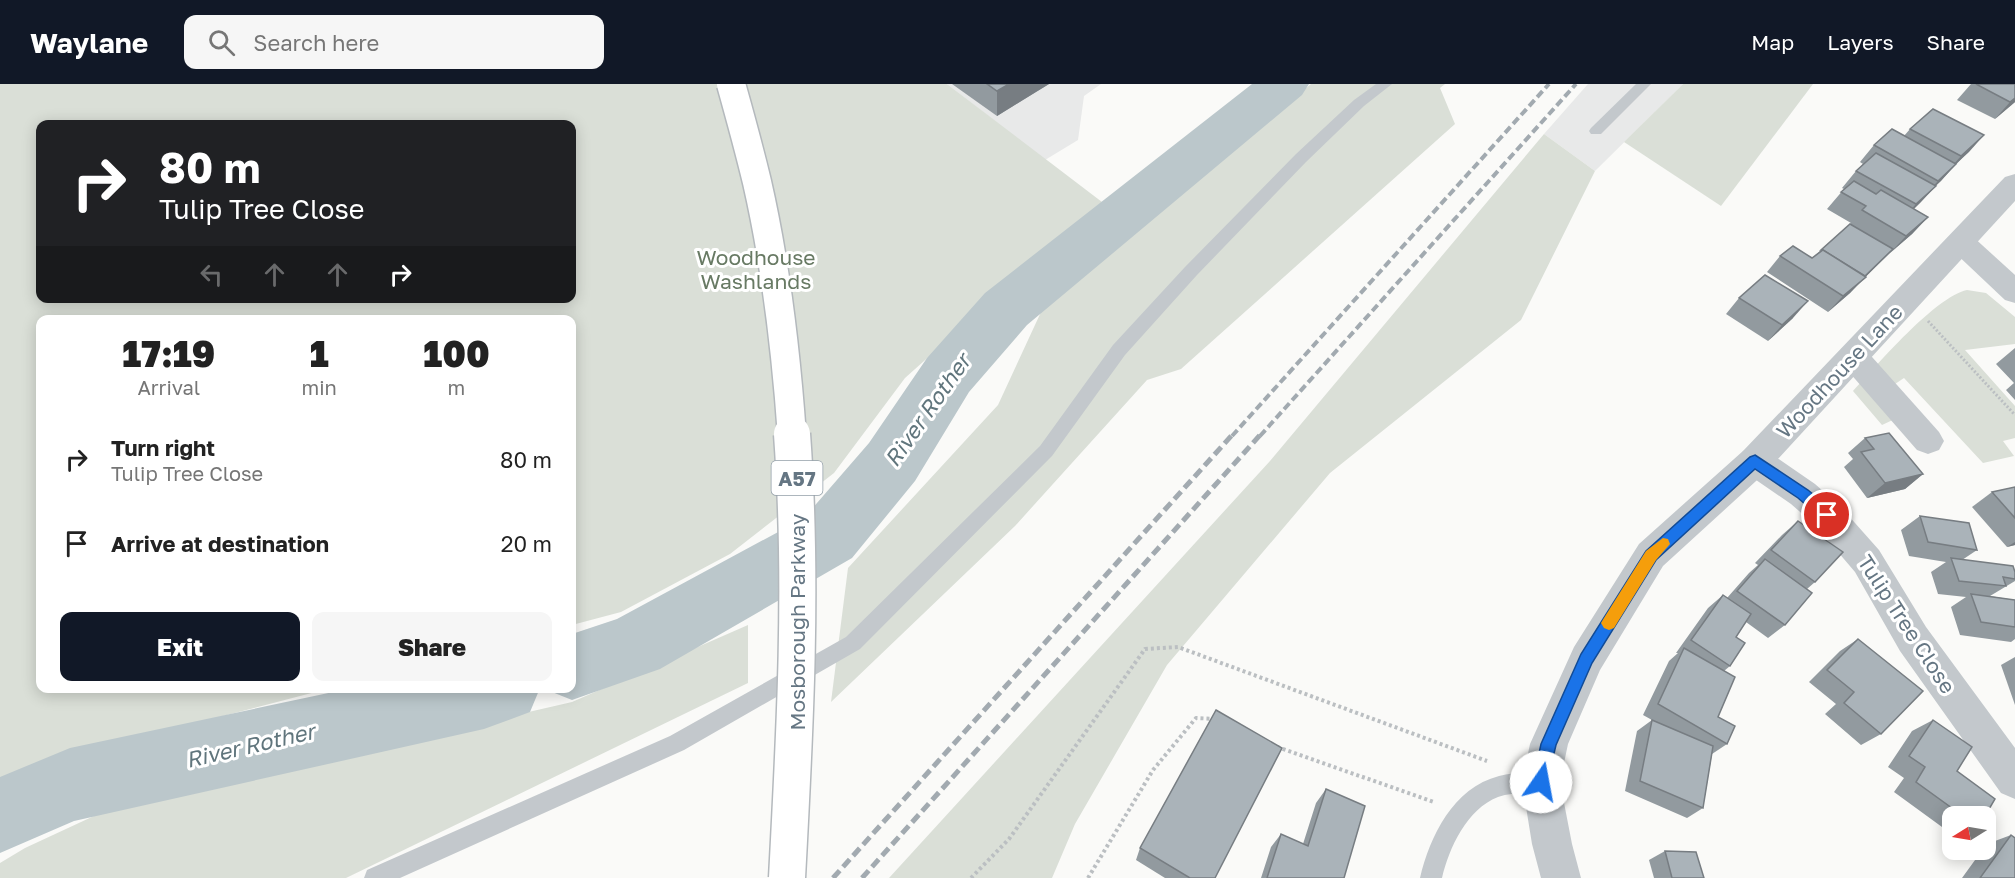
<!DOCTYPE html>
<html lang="en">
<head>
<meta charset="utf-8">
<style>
	body { margin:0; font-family:"Golos Text",sans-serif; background:#f6f6f6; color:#222; height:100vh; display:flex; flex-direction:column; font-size:22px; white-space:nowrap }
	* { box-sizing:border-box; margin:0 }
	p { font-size:20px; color:#767676 }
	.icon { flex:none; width:33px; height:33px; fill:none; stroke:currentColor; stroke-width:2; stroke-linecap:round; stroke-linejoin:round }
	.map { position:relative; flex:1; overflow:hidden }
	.panel { position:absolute; left:36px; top:231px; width:540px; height:378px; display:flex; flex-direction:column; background:#fff; border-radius:12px; box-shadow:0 3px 15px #0003 }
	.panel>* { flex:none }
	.guide { position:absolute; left:36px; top:36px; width:540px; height:183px; border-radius:12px; box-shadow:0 3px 15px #0003; background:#202124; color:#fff; overflow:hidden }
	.needle { width:39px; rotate:259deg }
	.tools { position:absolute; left:1942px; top:722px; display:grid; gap:12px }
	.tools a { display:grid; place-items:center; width:54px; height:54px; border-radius:12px; background:#fff; box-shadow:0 3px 15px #0003; font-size:30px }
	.pin { position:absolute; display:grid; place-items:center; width:51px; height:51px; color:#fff; margin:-26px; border:3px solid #fff; border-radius:50%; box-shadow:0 2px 6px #0007 }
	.me { position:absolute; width:66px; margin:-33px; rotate:12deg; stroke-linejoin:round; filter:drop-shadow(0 0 4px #0008) }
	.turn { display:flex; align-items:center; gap:21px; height:126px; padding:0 24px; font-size:27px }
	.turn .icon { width:78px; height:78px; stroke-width:2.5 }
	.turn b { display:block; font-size:42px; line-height:51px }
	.lanes { display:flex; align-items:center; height:57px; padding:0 24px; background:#0003; justify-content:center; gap:30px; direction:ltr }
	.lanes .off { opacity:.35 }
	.eta { display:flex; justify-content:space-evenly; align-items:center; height:102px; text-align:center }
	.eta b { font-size:36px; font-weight:800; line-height:42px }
	.button { display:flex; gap:12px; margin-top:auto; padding:12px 24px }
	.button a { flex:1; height:69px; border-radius:12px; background:#111827; color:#fff; font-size:24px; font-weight:800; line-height:69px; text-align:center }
	.button a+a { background:#f6f6f6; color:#222 }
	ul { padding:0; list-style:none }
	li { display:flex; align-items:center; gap:18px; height:84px; padding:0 24px }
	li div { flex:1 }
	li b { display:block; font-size:22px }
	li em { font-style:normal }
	header { display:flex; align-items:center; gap:36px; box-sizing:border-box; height:84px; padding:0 30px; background:#111827; color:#fff }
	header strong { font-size:28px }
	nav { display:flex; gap:33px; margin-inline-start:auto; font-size:21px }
	.search { width:420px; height:54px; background:#f6f6f6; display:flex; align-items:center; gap:15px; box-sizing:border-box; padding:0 21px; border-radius:12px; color:#767676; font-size:22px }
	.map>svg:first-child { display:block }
	.built { fill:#e8e9e9 }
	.green { fill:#dadfd7; fill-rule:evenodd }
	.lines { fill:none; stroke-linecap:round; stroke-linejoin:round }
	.river { fill:#bbc7cb; fill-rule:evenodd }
	.path-far1 { stroke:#bbbfc2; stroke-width:3; stroke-dasharray:2 2; stroke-linecap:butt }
	.path { stroke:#bbbfc2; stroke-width:4; stroke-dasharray:3 3; stroke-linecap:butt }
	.service { fill:#c3c8cc; fill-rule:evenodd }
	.minor { fill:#c3c8cc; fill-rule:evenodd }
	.tertiary { fill:#c3c8cc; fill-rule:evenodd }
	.rail-far1 { stroke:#a2aab0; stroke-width:4; stroke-dasharray:8 4; stroke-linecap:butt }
	.rail { stroke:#a2aab0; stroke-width:5; stroke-dasharray:10 5; stroke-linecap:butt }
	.trunk-bridge-far1-casing { stroke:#b4b9bd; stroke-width:31; stroke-linecap:butt }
	.trunk-bridge-casing { stroke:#b4b9bd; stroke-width:39; stroke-linecap:butt }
	.trunk-bridge-far1 { stroke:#fff; stroke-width:28 }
	.trunk-bridge { stroke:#fff; stroke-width:36 }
	.wall { fill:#929a9f }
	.shaded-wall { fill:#777d82 }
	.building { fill:#aab3b9; stroke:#777d82; stroke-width:1.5 }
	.route { fill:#1a73e8; stroke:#114b97; stroke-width:1.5 }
	.slow { fill:#f59e0b }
	.labels { text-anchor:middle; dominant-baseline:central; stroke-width:6; stroke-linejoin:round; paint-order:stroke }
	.shield { fill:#fff; stroke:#939fa8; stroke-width:1.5 }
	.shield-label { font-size:20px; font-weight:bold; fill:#657683 }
	.park-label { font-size:21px; fill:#687a64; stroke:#fff }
	.street-label { font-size:21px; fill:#657683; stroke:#fff }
	.water-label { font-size:22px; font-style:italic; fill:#60757c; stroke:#fff }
</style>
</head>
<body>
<header>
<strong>Waylane</strong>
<div class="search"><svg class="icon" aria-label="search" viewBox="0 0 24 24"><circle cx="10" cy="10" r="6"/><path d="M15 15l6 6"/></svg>Search here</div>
<nav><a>Map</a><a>Layers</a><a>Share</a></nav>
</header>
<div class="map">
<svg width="2015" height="794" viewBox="0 0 2015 794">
	<rect width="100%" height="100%" fill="#fafaf8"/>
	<g class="built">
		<path d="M947,0H1101L1084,12L1078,56L1045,76Z"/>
		<path d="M1588,0H1683L1595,87L1544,50Z"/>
	</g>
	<g class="green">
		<path d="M0,0H947L1102,118L905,294L834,389L730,470L621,528L572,541V236H40V604L327,605L65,673L0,706ZM40,40H572V214H40Z"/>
		<path d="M1311,0H1445L1440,4L1455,40L1181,285L1147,296L1015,442L831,618L848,484L998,321L1041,228Z"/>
		<path d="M1683,0H1813L1721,122L1624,58Z"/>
		<path d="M1544,50L1595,87L1521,236L1330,389L1167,581L1075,740L1052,794H889L1270,377Z"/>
		<path d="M1967,206L1986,209L2015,233V260L1965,266L2015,322V354L2003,357L2014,372L1983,379L1904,294L1889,304L1912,327L1882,341L1853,307C1877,281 1935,213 1967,206Z"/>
		<path d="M748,541V599L346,794H0V779L25,764L109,725L572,618Z"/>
	</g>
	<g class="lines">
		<g class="river">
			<path d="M1252,0H1309L1302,11L1027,241L969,308L915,397L852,474L660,585L572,616L547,606L546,604H572V550L617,535L804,434L869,359L927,274L985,209Z"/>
			<path d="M352,604H540L530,628L484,645L74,737L0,769V693L70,664Z"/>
		</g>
		<path class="path-far1" d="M1928,237L2015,331"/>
		<g class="path">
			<path d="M1277,663L1434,718"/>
			<path d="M971,794L1009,755L1145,565L1178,563L1487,677"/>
			<path d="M1088,794L1153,686L1196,634L1216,635"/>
		</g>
		<g class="service">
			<path d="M1376,0H1392L1364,22L1306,78L1197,191L1125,271L1052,372L860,565L684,666L400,794H364L367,786L670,652L846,553L1040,362L1113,261L1185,183L1296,70L1354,16Z"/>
			<path d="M1636,0H1651L1601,50H1591L1589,47L1591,44Z"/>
			<path d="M1541,688L1548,691L1552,698L1548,705C1532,712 1514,707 1498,713C1467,725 1449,764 1442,794H1420C1430,752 1453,704 1499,692C1513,688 1527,689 1541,688Z"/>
		</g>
		<g class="minor">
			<path d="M1961,148L1971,151L2015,191V219L2005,216L1951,165L1947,158L1951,151Z"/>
			<path d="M1853,260L1864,264L1939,348L1944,357L1939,366L1928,370L1917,366L1842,280L1838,272L1842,264Z"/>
			<path d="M1755,363L1767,367L1815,400L1839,421L1879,466L1926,543L2015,664V715L2001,709L1900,567L1855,488L1815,441L1791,420L1743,387L1739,377L1743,367Z"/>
		</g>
		<path class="tertiary" d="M2015,90V117L1767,387L1663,482L1600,586L1568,660L1560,698L1572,760L1581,794H1541L1532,760L1522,698L1530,660L1574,563L1639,460L1743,367L2005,93Z"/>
		<g class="rail-far1">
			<path d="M1232,352L1549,0"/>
			<path d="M1260,352L1576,0"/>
		</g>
		<g class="rail">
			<path d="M833,794L1233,350"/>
			<path d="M862,794L1261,350"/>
		</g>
		<g class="trunk-bridge-far1-casing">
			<path id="trunk-bridge-far1" d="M731,0C740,32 749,65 757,98C776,181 786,267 792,352"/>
		</g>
		<g class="trunk-bridge-casing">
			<path id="trunk-bridge" d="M787,794C795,646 803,498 792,350"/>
		</g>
		<use href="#trunk-bridge-far1" class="trunk-bridge-far1"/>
		<use href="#trunk-bridge" class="trunk-bridge"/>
	</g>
	<g class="wall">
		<path d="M952,0H1049L997,32Z"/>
		<path d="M1971,0H2015V18L1995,35L1957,16Z"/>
		<path d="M1910,45L1984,51L1914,125L1928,133L1912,150L1890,169L1864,194L1850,209L1828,228L1767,188L1780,172L1812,174L1849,141L1851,139L1827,125L1844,105L1842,104L1856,87L1863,80L1860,78L1874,61L1904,52Z"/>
		<path d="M1739,214L1793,234L1768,257L1726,230Z"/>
		<path d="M2015,264V316L2006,306L2014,299L1996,280Z"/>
		<path d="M1865,354L1923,390L1905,405L1867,414L1844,383L1853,375L1848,369Z"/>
		<path d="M2015,403V461L2007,463L1972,423L1992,408Z"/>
		<path d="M1920,432L1977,466L1962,476L2015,488V497L1990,512L2015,516V555L2011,558L1960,551L1951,523L1966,513L1938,510L1931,488L1946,478L1909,472L1901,446Z"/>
		<path d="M1798,437L1815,498L1807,505L1785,541L1768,554L1746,538L1736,553L1730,582L1724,587L1718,633L1727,660L1712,670L1703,724L1687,734L1625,707L1637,647L1652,636L1643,631L1669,577L1678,569H1676L1708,524L1723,511L1727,514L1749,489L1758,481L1755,479L1782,451Z"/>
		<path d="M1858,555L1881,650L1861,661L1825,630L1836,620L1809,598L1840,567Z"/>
		<path d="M2015,573V621L2001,581Z"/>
		<path d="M1933,636L1957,687L1985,732H1953V751L1894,708L1904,694L1888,683L1912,647Z"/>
		<path d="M1326,705L1344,794H1261L1271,763L1281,750L1303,760L1316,719Z"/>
		<path d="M2011,751L2015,794H1962L1983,765H1986L1987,760Z"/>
		<path d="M1140,764L1215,794H1165L1136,776Z"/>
		<path d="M1665,767L1704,794H1654L1649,776Z"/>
	</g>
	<g class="shaded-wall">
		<path d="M1009,0H1049L997,32V7Z"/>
		<path d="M2015,14V18L1995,35L2010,18Z"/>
		<path d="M1984,51L1969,68L1945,90L1961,72Z"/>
		<path d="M1956,80L1941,97L1922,114L1938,97Z"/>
		<path d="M1936,102L1920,119L1901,137L1916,120Z"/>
		<path d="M1928,133L1912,150L1890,169L1906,152Z"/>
		<path d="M1893,165L1850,209L1828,228L1843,212Z"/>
		<path d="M1808,217L1793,234L1768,257L1782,241Z"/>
		<path d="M1923,390L1905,405L1867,414L1885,399Z"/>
		<path d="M2015,458V461L2007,463Z"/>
	</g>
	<g class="building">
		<path d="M987,0H1009L997,7Z"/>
		<path d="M1976,0H2015V14L2010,18Z"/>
		<path d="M1933,25L1984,51L1961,72L1910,45Z"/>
		<path d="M1892,45L1956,80L1938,97L1874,61Z"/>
		<path d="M1876,69L1936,102L1916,120L1856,87Z"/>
		<path d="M1854,97L1876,110L1881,106L1928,133L1906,152L1862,126L1866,122L1841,108Z"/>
		<path d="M1850,140L1893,165L1865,192L1823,166H1821Z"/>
		<path d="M1793,162L1812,174L1823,166L1866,193L1843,212L1780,172Z"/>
		<path d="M1765,191L1808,217L1782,241L1739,214Z"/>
		<path d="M1889,349L1923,390L1885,399L1861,368L1874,365L1865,354Z"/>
		<path d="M2015,403V434L1992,408Z"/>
		<path d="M1920,432L1969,439L1977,466L1928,458Z"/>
		<path d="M1798,437L1843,468L1815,498L1771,466Z"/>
		<path d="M1951,474L2013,482L2015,488V495L2003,493L2006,502L1959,497Z"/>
		<path d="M1765,475L1812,509L1785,541L1737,507Z"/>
		<path d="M1971,510L2015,516V543L1981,538Z"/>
		<path d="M1723,511L1751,530L1736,553L1745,559L1730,582L1691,556Z"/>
		<path d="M1858,555L1923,607L1881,650L1844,619L1854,608L1827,586Z"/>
		<path d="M1684,564L1735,593L1718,633L1735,642L1727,660L1658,620Z"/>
		<path d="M1216,626L1282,664L1215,794H1190L1140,764Z"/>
		<path d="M1652,636L1713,662L1703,724L1640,697Z"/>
		<path d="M1933,636L1972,663L1957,687L1995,715L1985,732H1963L1916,698L1925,683L1909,672Z"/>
		<path d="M1326,705L1365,722L1344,794H1267L1281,750L1308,762Z"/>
		<path d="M2011,751L2015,754V794H1980Z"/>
		<path d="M1665,767L1696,768L1704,794H1672Z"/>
	</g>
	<path class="route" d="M1755,371L1808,406L1832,426L1834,431L1832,435H1822L1798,414L1755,385L1656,476L1592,579L1556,661L1546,703L1541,706L1535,703L1533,698L1541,660L1581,570L1646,467L1750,373Z"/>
	<path class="slow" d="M1663,454L1668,455L1670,460L1656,476L1614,544L1609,546L1604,544L1601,539L1604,534L1646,467Z"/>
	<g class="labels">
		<rect class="shield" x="771.5" y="377" width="51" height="34" rx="4.5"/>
		<g class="shield-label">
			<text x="797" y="394">A57</text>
		</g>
		<g class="park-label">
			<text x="756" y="173">Woodhouse<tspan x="756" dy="24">Washlands</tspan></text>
		</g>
		<g class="street-label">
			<text transform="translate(1839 287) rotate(-47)">Woodhouse Lane</text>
			<text transform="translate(797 538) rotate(-90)">Mosborough Parkway</text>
			<text transform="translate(1907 540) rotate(57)">Tulip Tree Close</text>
		</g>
		<g class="water-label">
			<text transform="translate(927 326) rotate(-55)">River Rother</text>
			<text transform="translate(250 661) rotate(-13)">River Rother</text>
		</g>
	</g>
</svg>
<div class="tools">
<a><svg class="needle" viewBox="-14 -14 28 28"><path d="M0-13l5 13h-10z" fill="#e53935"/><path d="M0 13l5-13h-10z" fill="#767676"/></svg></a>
</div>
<div class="pin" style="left:1827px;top:431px;background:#d93025"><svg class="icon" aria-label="arrive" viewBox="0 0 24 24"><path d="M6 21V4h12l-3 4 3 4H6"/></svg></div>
<svg class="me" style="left:1541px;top:698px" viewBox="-20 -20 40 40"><circle r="19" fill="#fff"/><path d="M0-13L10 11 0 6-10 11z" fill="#1a73e8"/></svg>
<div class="guide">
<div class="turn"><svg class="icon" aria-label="right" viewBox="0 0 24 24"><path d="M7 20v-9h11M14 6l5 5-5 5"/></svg><div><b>80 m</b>Tulip Tree Close</div></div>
<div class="lanes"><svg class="icon off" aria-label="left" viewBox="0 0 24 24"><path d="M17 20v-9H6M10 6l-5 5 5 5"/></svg><svg class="icon off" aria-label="ahead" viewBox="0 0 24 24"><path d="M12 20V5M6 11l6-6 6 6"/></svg><svg class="icon off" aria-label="ahead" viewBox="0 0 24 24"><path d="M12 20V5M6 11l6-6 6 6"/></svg><svg class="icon" aria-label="right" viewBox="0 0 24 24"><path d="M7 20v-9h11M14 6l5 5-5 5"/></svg></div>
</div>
<section class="panel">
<div class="eta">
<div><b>17:19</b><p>Arrival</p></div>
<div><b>1</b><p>min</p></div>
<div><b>100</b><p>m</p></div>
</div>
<ul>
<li><svg class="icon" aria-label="right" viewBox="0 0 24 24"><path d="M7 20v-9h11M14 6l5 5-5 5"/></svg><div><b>Turn right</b><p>Tulip Tree Close</p></div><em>80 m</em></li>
<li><svg class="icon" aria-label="arrive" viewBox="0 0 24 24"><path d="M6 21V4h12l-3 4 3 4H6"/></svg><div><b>Arrive at destination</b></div><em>20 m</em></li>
</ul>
<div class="button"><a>Exit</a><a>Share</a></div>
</section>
</div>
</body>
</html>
